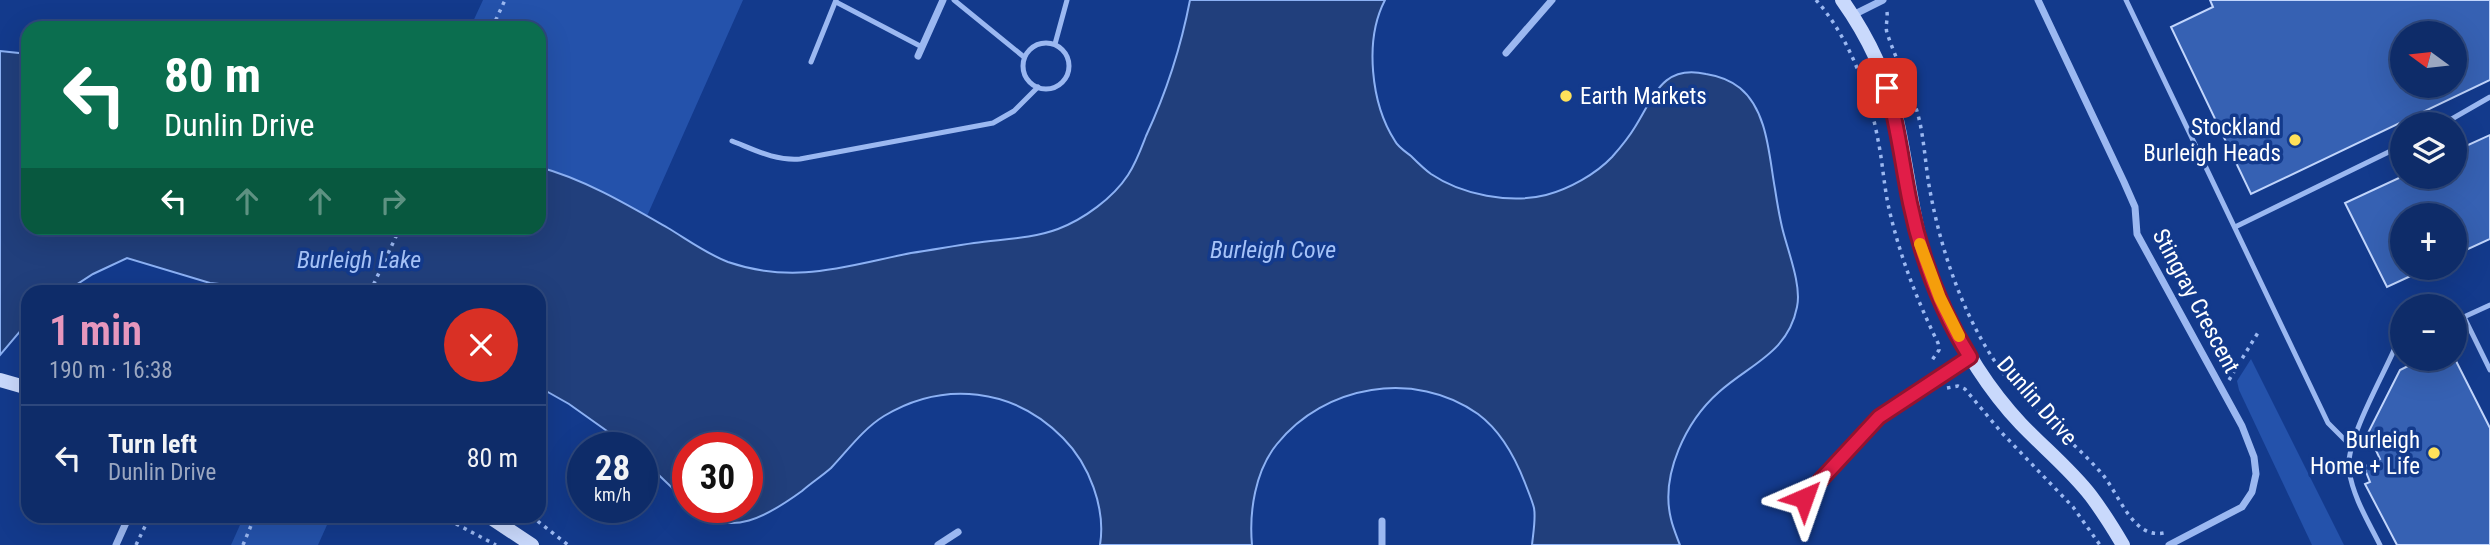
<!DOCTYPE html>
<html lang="en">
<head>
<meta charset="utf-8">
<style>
	body { margin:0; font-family:"Roboto Condensed",sans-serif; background:#1c3871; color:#f1f3f6; height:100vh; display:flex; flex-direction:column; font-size:26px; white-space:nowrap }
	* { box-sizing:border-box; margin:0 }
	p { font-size:23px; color:#9ba7c0 }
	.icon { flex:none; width:38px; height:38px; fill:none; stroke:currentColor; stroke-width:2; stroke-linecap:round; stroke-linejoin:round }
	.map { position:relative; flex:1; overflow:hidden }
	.drawer { position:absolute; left:21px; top:285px; width:525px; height:238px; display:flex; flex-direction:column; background:#0e2c69; border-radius:21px; box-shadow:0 7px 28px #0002,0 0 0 2px #2e487d }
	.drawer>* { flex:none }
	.hud { position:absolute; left:21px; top:21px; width:525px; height:214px; border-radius:21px; box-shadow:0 7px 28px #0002,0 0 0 2px #2e487d; background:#0b6e4f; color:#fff; overflow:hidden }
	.needle { width:46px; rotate:285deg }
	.controls { position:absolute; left:2390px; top:21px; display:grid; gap:14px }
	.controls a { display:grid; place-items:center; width:77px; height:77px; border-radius:50%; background:#0e2c69; box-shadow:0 7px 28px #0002,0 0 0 2px #2e487d; font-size:35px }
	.speed { position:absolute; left:567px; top:432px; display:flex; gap:14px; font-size:35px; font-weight:700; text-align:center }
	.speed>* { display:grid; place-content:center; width:91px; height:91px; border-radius:50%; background:#0e2c69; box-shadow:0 7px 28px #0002,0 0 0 2px #2e487d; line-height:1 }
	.speed small { font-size:18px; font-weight:400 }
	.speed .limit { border:10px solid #d22; background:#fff; color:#111 }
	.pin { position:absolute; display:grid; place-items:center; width:60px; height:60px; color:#fff; margin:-30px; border-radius:14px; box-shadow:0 4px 10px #0006 }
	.me { position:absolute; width:77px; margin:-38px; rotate:43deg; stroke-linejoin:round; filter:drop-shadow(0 0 5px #0008) }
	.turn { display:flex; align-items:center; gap:24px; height:147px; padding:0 28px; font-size:32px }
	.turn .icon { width:91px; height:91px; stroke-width:2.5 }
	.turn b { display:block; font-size:49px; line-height:60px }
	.lanes { display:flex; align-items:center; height:66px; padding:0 28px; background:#0003; justify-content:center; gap:35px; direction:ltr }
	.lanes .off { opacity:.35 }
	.round { display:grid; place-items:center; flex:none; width:74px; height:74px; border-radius:37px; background:#1c3871 }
	.summary { display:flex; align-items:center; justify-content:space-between; height:119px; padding:0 28px }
	h1 { font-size:42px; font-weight:600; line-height:52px; color:#e797bd }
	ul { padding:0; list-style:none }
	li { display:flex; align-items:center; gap:21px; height:105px; padding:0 28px; border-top:2px solid #2e487d }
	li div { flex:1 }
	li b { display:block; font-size:26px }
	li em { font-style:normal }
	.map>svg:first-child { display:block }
	.green { fill:#2452ab }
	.water { fill:#213f7c; stroke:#8cb1f4; stroke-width:2 }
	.building { fill:#3661b3; stroke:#c1d5fc; stroke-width:2; fill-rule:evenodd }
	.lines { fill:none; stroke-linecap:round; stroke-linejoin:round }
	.path { stroke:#9bb8f1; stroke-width:3.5; stroke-dasharray:3.5 5; stroke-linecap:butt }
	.lane { stroke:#9bb8f1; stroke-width:5 }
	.street { stroke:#9bb8f1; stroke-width:7 }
	.secondary { stroke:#c9d9fc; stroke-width:14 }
	.route-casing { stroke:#92132f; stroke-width:18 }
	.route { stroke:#e11d48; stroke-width:12 }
	.slow { stroke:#f59e0b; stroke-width:12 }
	.poi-dot { fill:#ffe15a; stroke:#133a8c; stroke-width:2.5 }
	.labels { text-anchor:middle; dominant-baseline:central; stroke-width:7; stroke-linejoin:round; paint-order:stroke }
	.poi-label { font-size:23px; fill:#fff; stroke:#133a8c; text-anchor:end }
	.street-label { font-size:23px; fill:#fff; stroke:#133a8c }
	.water-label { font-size:24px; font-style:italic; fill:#a6c3f8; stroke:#133a8c }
</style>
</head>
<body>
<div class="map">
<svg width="2490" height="545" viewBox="0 0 2490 545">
	<rect width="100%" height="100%" fill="#133a8c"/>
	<g class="green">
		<path d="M483,0H743L647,216L560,173L539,167V28H470Z"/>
		<path d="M2251,359L2344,545H2312L2239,390L2237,381Z"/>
		<path d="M244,516H331L318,545H231Z"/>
	</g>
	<path class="water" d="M1190,0H1385C1364,40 1371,104 1395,141C1398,147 1406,152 1411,156C1417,162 1424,169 1431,174C1462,195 1510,204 1546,195C1569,189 1596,174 1612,157C1620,148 1629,137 1635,127C1654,97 1662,64 1706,74C1719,76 1730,80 1740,88C1768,111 1769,157 1775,189C1777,202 1779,214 1782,227C1787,249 1802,285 1797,307C1788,353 1750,364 1719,392C1686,421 1660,475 1671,519C1673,528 1677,537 1680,545H1532C1533,534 1536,519 1534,508C1532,500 1528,491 1525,483C1515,457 1501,431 1478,414C1415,369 1324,385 1277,444C1255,471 1249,512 1252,545H1100C1106,508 1089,464 1063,438C1014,388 944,380 884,416C863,429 848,450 831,468C822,476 811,483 802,491C769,515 730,540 693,508H747V448H688V503L642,459V448H631L569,404L539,387V292H292L210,283L127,258L93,274L65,292H28V322L0,355V51L28,54V228H539V167C584,179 628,205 668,228C688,240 707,254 728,262C795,285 846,266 911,253C932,250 953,246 974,243C1002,239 1031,239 1058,229C1084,219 1113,198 1128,175C1136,163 1141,149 1146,136C1166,93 1181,47 1190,0Z"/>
	<g class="building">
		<path d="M2210,0H2490V80L2251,194L2171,27L2213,7ZM2403,33H2455V86H2403Z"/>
		<path d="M2490,135V239L2455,255V215H2403V268H2428L2387,287L2345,203L2401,177H2455V151Z"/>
		<path d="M2422,359H2455L2490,428V545H2397L2365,484L2370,482L2364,467L2380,459L2368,433L2400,370Z"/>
	</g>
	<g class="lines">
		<g class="path">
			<path d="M1816,0C1849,37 1869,91 1878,140C1883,164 1884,189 1890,213C1901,259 1917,300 1938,343L1939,350L1930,363"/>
			<path d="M1887,12C1888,19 1885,26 1887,33C1897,63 1913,91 1920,123C1925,147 1926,172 1931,196C1943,258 1967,326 2006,377C2034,413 2073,440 2103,475C2120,496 2133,539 2164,533"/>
			<path d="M492,28L505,0"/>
			<path d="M370,292L400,228"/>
			<path d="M2229,380L2259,331"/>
			<path d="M1947,388L1958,386L1965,389L2001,432L2073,507L2100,545"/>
			<path d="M441,516L496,545"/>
			<path d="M531,516L568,545"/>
			<path d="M136,545L150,516"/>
			<path d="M243,545L255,516"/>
		</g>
		<g class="lane">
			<path d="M954,0L1024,57"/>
			<path d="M2126,0L2328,423L2351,446"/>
			<path d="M836,2L922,47"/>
			<circle cx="1046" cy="66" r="23"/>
			<path d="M1055,44L1067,0"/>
			<path d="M811,62L836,0"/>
			<path d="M2443,124L2490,97"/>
			<path d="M732,141C755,150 775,161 800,159L993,123L1014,111L1038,87"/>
			<path d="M2235,227L2403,145"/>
			<path d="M2464,317L2490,370"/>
			<path d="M2455,321L2490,305"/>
			<path d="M2380,545C2368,521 2353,497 2349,470C2345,442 2382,378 2394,350L2403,346"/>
		</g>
		<g class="street">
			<path d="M2038,0L2124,182L2135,207L2137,234L2242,426L2254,457L2256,474L2252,492L2242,507L2169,545"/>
			<path d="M1853,15L1883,0"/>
			<path d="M1506,53L1552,0"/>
			<path d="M918,56L943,0"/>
			<path d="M1804,498L1879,417L1970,357"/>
			<path d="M116,545L129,516"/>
			<path d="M938,545L958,532"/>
			<path d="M1382,545V521"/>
		</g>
		<g class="secondary">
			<path d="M1842,0C1867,35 1887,77 1897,120C1911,183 1913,239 1941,300C1961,345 1987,388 2021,424C2044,448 2071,470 2091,496C2103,512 2113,528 2123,545"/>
			<path d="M0,380L28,388"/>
			<path d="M488,516L532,545"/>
		</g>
	</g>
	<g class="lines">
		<g class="route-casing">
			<path id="route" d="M1804,498L1879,417L1970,357C1941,311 1921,256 1910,203C1902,164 1898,126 1887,88"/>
		</g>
		<use href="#route" class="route"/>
		<path class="slow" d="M1920,244L1940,298L1959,336"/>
	</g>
	<g class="poi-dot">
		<circle cx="1566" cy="96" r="7"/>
		<circle cx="2295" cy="140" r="7"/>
		<circle cx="2434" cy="453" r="7"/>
	</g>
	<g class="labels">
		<g class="poi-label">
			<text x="1580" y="96" text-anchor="start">Earth Markets</text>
			<text x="2281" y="127">Stockland<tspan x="2281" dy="26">Burleigh Heads</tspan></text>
			<text x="2420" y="440">Burleigh<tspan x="2420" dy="26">Home + Life</tspan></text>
		</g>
		<g class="street-label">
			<text transform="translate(2196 301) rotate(62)">Stingray Crescent</text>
			<text transform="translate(2037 401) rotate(49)">Dunlin Drive</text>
		</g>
		<g class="water-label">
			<text x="1273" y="250">Burleigh Cove</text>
			<text x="359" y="260">Burleigh Lake</text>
		</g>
	</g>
</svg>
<div class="controls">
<a><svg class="needle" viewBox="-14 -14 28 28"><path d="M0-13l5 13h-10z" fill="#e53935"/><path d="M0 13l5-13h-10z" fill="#9ba7c0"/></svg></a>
<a><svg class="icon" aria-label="layers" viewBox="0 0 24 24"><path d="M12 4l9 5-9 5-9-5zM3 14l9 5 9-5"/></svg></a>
<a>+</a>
<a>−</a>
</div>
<div class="speed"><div>28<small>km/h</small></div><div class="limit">30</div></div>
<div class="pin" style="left:1887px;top:88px;background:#d93025"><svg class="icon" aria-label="arrive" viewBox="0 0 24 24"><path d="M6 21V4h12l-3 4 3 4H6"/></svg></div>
<svg class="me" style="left:1804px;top:498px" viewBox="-20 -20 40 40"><path d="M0-17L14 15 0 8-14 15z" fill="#e11d48" stroke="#fff" stroke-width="4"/></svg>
<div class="hud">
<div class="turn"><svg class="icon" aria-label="left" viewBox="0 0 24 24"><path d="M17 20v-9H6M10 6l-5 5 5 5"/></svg><div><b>80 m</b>Dunlin Drive</div></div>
<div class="lanes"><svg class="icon" aria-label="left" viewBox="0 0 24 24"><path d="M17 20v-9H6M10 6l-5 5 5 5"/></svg><svg class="icon off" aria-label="ahead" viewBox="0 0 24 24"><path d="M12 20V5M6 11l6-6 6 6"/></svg><svg class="icon off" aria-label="ahead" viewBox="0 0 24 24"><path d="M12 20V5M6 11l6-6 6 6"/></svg><svg class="icon off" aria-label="right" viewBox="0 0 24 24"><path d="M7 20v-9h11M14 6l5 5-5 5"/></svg></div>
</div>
<section class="drawer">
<div class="summary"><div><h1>1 min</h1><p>190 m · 16:38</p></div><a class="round" style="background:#d93025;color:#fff"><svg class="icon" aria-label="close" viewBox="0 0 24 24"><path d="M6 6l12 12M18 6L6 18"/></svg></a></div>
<ul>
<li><svg class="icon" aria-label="left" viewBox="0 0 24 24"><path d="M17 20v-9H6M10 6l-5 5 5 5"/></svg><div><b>Turn left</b><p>Dunlin Drive</p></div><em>80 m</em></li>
</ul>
</section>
</div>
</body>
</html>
